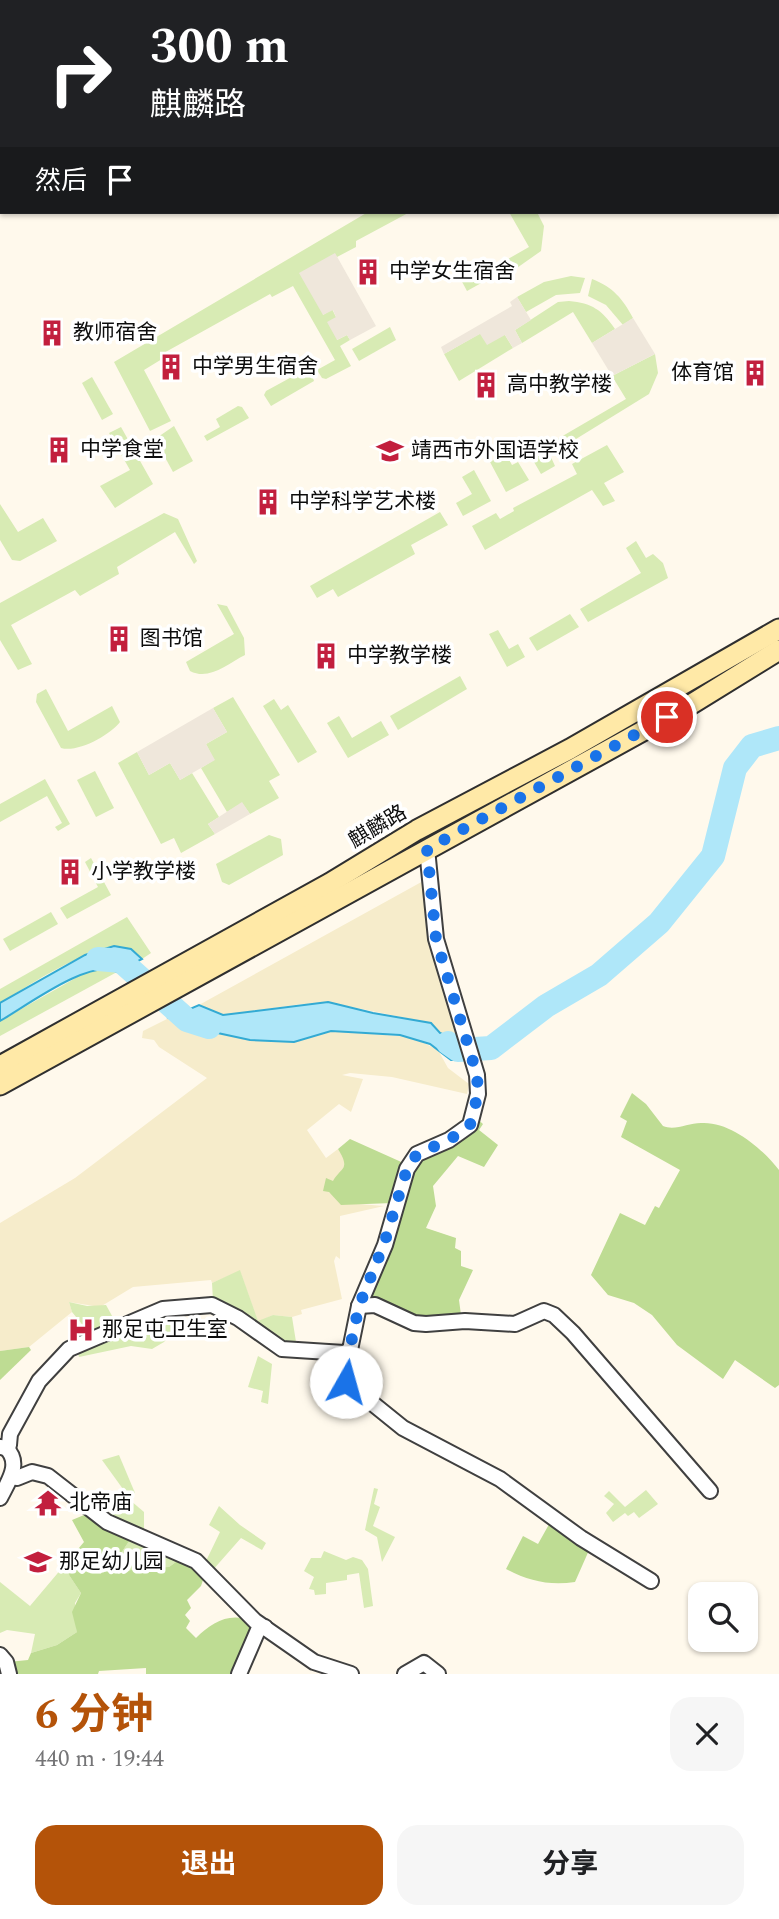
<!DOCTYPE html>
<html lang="zh">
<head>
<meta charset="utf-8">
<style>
	body { margin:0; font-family:Spectral,"Noto Sans SC",serif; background:#f6f6f6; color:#202124; height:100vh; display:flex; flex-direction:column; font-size:26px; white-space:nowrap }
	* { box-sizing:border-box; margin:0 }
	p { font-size:23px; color:#757577 }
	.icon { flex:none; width:38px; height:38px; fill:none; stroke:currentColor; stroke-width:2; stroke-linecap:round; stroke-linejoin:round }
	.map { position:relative; height:1674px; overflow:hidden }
	.details { display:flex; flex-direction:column; background:#fff; flex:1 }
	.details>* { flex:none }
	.banner { position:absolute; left:0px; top:0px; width:780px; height:214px; box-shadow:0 2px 5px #0004; background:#202124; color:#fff; overflow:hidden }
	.tools { position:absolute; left:688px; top:1582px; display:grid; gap:14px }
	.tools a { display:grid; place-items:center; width:70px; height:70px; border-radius:14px; background:#fff; box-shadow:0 2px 5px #0004; font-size:35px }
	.pin { position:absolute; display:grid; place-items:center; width:60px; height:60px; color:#fff; margin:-30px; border:4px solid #fff; border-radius:50%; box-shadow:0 2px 7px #0007 }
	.me { position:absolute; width:77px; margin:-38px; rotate:7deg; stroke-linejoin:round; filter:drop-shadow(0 0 5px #0008) }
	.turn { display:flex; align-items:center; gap:24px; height:147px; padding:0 35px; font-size:32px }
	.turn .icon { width:91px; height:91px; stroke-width:2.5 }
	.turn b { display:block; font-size:49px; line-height:60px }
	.then { display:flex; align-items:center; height:66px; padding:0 35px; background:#0003; gap:14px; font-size:26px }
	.round { display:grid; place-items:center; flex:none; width:74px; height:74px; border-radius:21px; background:#f6f6f6 }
	.headline { display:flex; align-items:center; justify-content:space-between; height:119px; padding:0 35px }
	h1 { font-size:42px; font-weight:700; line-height:52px; color:#b45309 }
	.button { display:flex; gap:14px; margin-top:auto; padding:14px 35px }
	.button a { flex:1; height:80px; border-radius:21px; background:#b45309; color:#fff; font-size:28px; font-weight:700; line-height:80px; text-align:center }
	.button a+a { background:#f6f6f6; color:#202124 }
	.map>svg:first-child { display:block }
	.farmland { fill:#f6eccb }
	.green { fill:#d8ebb4 }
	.forest { fill:#bedc93 }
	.plaza { fill:#efe7db }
	.water { fill:#afe7f9; stroke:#33aad3; stroke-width:2 }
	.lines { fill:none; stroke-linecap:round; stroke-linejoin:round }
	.river { stroke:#afe7f9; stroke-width:24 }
	.street-casing { stroke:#404040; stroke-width:18 }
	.secondary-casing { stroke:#2f2f2f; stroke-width:23 }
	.street { stroke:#fff; stroke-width:14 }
	.secondary { stroke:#ffe9a7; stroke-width:19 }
	.route { stroke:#1a73e8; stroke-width:12; stroke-dasharray:0 21.6 }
	.labels { text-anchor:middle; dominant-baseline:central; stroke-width:7; stroke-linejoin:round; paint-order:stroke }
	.poi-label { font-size:21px; fill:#0d0d0d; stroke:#fff; text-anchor:start }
	.street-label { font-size:21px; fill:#0d0d0d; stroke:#fff }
</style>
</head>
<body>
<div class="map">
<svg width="779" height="1674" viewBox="0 0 779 1674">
	<rect width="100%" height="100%" fill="#fff9ec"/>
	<g class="farmland">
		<path d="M425,880L463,1043L439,1033L431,1023L342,1005L302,1004L223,1015L199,1005Z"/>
		<path d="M169,1018L199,1029L250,1040L294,1042L331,1031L412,1037L438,1050L448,1068L469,1084L467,1094L392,1077L350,1073L342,1075L363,1079L351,1112L339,1104L307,1130L326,1158L338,1149L342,1155L345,1162L342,1174L333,1182L327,1179L329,1192L346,1203L384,1206L340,1216V1259L336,1256L334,1261L342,1299L301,1310L302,1314L292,1317L273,1315L258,1322L240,1271L212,1283L211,1280L133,1287L100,1307L69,1302L72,1312L29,1347L0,1351V1223L75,1178L207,1078L159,1047L154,1040L142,1038L143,1031Z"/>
	</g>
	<g class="green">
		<path d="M368,212H410L356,241V247L337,257L335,254L323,315L332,309L336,317L337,340L347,335L350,340L340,346L351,366L326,379L322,378L317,370L335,360L293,286L272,297L270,294L162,354V359L144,370L171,421L150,431L114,362Z"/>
		<path d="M509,212H537L544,226L541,251L514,270L508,259L529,247Z"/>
		<path d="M494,259L501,272L467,291L460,278Z"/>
		<path d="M571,276L585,278L580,293L556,295L526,312L517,297L544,282Z"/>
		<path d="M592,279C613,287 623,299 633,318L623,325L606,305L588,296Z"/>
		<path d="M569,301C592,303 602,310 615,329L592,343L573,312L522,343L515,330L558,302Z"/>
		<path d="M390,327L396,340L359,361L352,349Z"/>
		<path d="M481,333L505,335L513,348L459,381L444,354Z"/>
		<path d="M655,354L658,373L649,394L550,455L555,466L541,474L530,455L626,399L612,376Z"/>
		<path d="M299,373L302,378L311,373L314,381L271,406L264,395L266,391Z"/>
		<path d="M92,377L113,414L102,420L82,383Z"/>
		<path d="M238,406L242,407L249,418L207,441L204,436L220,427L216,419Z"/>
		<path d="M174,426L193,461L173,472L155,439Z"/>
		<path d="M121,427L153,484L115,508L100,486L130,470L109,433Z"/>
		<path d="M501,445L512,465L518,462L529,480L506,492L490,462L497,458L492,450Z"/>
		<path d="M607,445L624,472L604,483L615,501L603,506L592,490L485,550L472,526L496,513L500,519L514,511L513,508L577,474L572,464Z"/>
		<path d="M474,470L491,501L463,516L456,503L472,494L462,477Z"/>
		<path d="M0,504L18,532L43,518L57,541L20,561L12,560L0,540Z"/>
		<path d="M440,512L448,525L411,545L415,554L338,597L333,589L317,598L310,586Z"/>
		<path d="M164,513L178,519L197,561L194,564L175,532L117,567L119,574L80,596L75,590L11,625L32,664L18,670L0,640V603Z"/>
		<path d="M636,541L646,558L653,554L663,563L668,578L588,622L580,609L641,573L626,548Z"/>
		<path d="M217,604L227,606L244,638L245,655C227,664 209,681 190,671L186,662L234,634Z"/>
		<path d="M570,614L579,627L537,651L529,638Z"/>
		<path d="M498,630L509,649L518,644L525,657L507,667L489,634Z"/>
		<path d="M460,676L467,689L398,730L390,716Z"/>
		<path d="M46,689L68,731L112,706L120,722C110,735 78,753 61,748L36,702L37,694Z"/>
		<path d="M233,697L280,775L269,781L279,798L250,814L242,803L227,812L201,768L214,760L206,744L227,732L213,708Z"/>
		<path d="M274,699L281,710L288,705L317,752L298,763L263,706Z"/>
		<path d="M339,716L352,738L381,721L389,735L348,758L327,723Z"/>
		<path d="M137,752L149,775L170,763L180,780L192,773L219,817L208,824L215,834L181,853L174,838L161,844L118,763Z"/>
		<path d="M95,771L114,808L96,817L77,780Z"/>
		<path d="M45,779L70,824L58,831L55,827L62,823L47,796L0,822V804Z"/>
		<path d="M269,835L281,839L283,855L229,885L222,882L216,864Z"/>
		<path d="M91,858L111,895L67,919L60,908L98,887L85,862Z"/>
		<path d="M51,912L58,924L10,951L3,939Z"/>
		<path d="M127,917L151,953L142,959C116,923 28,987 0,1003V989Z"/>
		<path d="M109,968L117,972L0,1036V1021L88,971Z"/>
		<path d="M240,1270L258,1321L273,1315L292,1317L297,1348H287L213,1301L212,1283Z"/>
		<path d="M69,1302L87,1306L106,1305L116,1323L90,1334L72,1312Z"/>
		<path d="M169,1310L173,1331L164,1342L152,1349L131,1346L79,1357L77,1350Z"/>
		<path d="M258,1356L272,1364L268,1404L261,1402L263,1391L248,1387Z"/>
		<path d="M119,1455L135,1493L128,1496L102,1460Z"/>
		<path d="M374,1488L378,1489L374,1504L380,1507L373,1526L395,1537L382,1562L377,1537L365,1530Z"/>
		<path d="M646,1490L658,1504L639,1518L634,1512L628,1516L625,1513L613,1522L606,1513L614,1504L604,1496L609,1491L625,1507Z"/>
		<path d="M131,1501L144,1512V1534L107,1516Z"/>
		<path d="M219,1506L240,1525L266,1543L262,1550L241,1538L212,1571L206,1561L220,1532L209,1525Z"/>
		<path d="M132,1537L180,1559L169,1567L137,1568L118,1574L119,1556Z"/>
		<path d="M324,1551L346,1560L353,1557L362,1560L368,1569L373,1606L364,1608L359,1573L347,1575V1580L326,1583V1594L315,1595L314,1590L309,1589L314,1577L304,1571L311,1558H321Z"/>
		<path d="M73,1555L69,1575L81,1593L75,1603L77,1632L57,1645L31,1653L35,1634L7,1630L0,1633V1582L30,1606Z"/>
	</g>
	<g class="forest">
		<path d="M632,1093L646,1104L663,1126C675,1131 688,1123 701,1123C730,1121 762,1148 779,1170V1385L775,1388L735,1360L723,1379L677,1345L652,1315L634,1303L608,1295L591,1275L620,1213L645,1225L655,1206L659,1208L680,1170L621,1137L627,1121L620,1117Z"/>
		<path d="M475,1117L483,1124L479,1130L498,1145L484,1167L458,1156L433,1186L436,1206L426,1228L456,1238L455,1248L461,1251V1266L473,1270L459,1300L461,1315L422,1322L364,1300L413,1165Z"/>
		<path d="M350,1139L408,1165L392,1203L341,1205L329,1192L323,1191L326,1178L333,1181C341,1167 351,1170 338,1149Z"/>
		<path d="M29,1347L31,1350L0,1380V1351Z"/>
		<path d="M89,1513L132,1537L119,1556L118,1574L137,1568L169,1567L180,1559L188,1561L204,1577L201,1586L187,1600L191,1608L185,1615L190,1621L186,1628L196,1638C212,1622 231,1611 253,1622L236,1674H146V1668L99,1671L98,1674H11L8,1662L28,1660L31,1653L57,1645L77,1632L72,1612L81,1593L69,1575L73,1555L84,1542L72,1520Z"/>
		<path d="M552,1519L590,1548L575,1582C550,1586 528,1581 506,1569L523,1536L538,1544Z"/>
	</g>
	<g class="plaza">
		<path d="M335,253L376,326L350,340L347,335L337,340L327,322L336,317L333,310L323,315L299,273Z"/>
		<path d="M517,297L531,320L515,330L522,343L513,348L505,335L487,345L480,334L444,354L441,347L512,306L510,302Z"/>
		<path d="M633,318L655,354L612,376L592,343Z"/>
		<path d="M213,708L227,732L206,744L215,760L180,780L170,763L149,775L137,752Z"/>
		<path d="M242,802L250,814L215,834L208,824Z"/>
	</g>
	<g class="water">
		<path d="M114,946L131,949L142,959L117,972C91,957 25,1007 0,1021V1003L85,955Z"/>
		<path d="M328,1002L373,1013L431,1023L440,1033L463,1043L465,1059L451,1060L430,1044L400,1035L331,1031L294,1042L250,1040L199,1029L169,1018L199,1005L223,1015Z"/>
	</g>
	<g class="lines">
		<g class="river">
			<path d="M98,959L121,961L187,1020L209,1027"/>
			<path d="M448,1043L458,1050L491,1048L546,1006L599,975L659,923L713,856L735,768L752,746L779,738"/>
		</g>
		<g class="street-casing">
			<g id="street">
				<path d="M359,1306L375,1305L414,1323L426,1324L465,1321L515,1324L544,1311L554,1315L573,1333L710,1491"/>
				<path d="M350,1350L346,1382L403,1428L500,1479L581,1538L651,1581"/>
				<path d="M0,1447L6,1448L9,1445L10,1434L39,1381L69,1349L163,1309L212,1305L238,1318L282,1349L344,1353L350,1350L359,1306L385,1245L407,1169L417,1154L449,1140L470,1125L478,1094L477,1075L436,939L427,849"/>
				<path d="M12,1474L17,1478L32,1472L48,1476L107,1522L196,1561L255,1621L314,1662L351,1674"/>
				<path d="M0,1498C8,1482 22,1463 6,1448"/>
				<path d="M0,1655L6,1662L9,1674"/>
				<path d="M239,1674L258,1630L265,1627"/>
				<path d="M405,1674L424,1663L438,1674"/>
			</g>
		</g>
		<g class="secondary-casing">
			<g id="secondary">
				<path d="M0,1066L330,883L417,830L570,749L779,629"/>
				<path d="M0,1085L690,705L779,650"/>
			</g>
		</g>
		<use href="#street" class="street"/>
		<use href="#secondary" class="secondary"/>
	</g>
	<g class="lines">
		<path class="route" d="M346,1382L348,1357L359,1306L384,1244L407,1169L417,1154L449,1140L470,1125L478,1094L477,1075L436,939L427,849L667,717"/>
	</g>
	<defs>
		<g id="building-bare" transform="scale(2.1)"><path d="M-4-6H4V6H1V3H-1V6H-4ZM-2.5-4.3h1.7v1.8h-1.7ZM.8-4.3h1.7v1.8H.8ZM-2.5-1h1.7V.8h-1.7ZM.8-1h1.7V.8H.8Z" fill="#c21f3e" stroke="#fff" stroke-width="2.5" paint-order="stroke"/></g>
		<g id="school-bare" transform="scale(2.1)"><path d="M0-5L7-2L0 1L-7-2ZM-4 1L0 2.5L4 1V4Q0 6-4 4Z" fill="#c21f3e" stroke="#fff" stroke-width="2.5" paint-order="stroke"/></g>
		<g id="hospital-bare" transform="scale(2.1)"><path d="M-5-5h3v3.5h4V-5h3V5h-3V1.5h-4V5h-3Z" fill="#c21f3e" stroke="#fff" stroke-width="2.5" paint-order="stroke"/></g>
		<g id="temple-bare" transform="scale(2.1)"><path d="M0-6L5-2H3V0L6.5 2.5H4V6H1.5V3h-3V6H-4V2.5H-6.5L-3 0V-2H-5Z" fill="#c21f3e" stroke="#fff" stroke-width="2.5" paint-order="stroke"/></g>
	</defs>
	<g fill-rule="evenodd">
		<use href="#building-bare" x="368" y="272"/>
		<use href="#building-bare" x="52" y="333"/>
		<use href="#building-bare" x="171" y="367"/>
		<use href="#building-bare" x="755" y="373"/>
		<use href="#building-bare" x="486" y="385"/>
		<use href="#building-bare" x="59" y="450"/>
		<use href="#school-bare" x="390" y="451"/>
		<use href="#building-bare" x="268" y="502"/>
		<use href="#building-bare" x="119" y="639"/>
		<use href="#building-bare" x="326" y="656"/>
		<use href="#building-bare" x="70" y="872"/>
		<use href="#hospital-bare" x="81" y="1330"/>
		<use href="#temple-bare" x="48" y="1503"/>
		<use href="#school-bare" x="38" y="1562"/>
	</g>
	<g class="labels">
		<g class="poi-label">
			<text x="389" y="272">中学女生宿舍</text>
			<text x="73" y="333">教师宿舍</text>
			<text x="192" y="367">中学男生宿舍</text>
			<text x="734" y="373" text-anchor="end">体育馆</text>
			<text x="507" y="385">高中教学楼</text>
			<text x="80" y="450">中学食堂</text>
			<text x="411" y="451">靖西市外国语学校</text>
			<text x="289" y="502">中学科学艺术楼</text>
			<text x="140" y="639">图书馆</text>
			<text x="347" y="656">中学教学楼</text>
			<text x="91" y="872">小学教学楼</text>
			<text x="102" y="1330">那足屯卫生室</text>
			<text x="69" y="1503">北帝庙</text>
			<text x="59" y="1562">那足幼儿园</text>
		</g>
		<g class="street-label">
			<text transform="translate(378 827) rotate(-31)">麒麟路</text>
		</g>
	</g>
</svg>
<div class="tools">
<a><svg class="icon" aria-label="search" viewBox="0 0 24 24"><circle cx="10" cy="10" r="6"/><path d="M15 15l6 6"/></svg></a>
</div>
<div class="pin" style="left:667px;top:717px;background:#d93025"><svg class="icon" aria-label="arrive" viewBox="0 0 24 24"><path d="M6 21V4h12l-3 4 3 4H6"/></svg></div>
<svg class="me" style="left:346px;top:1382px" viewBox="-20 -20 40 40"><circle r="19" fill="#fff"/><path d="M0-13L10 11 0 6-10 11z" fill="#1a73e8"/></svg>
<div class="banner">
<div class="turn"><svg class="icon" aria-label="right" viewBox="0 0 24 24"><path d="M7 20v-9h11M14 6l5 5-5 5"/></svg><div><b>300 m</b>麒麟路</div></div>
<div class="then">然后<svg class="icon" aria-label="arrive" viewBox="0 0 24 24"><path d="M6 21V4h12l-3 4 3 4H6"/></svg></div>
</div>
</div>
<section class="details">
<div class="headline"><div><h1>6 分钟</h1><p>440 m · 19:44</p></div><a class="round"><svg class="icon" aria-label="close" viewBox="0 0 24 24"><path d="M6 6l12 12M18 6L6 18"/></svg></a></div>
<div class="button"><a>退出</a><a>分享</a></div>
</section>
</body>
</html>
